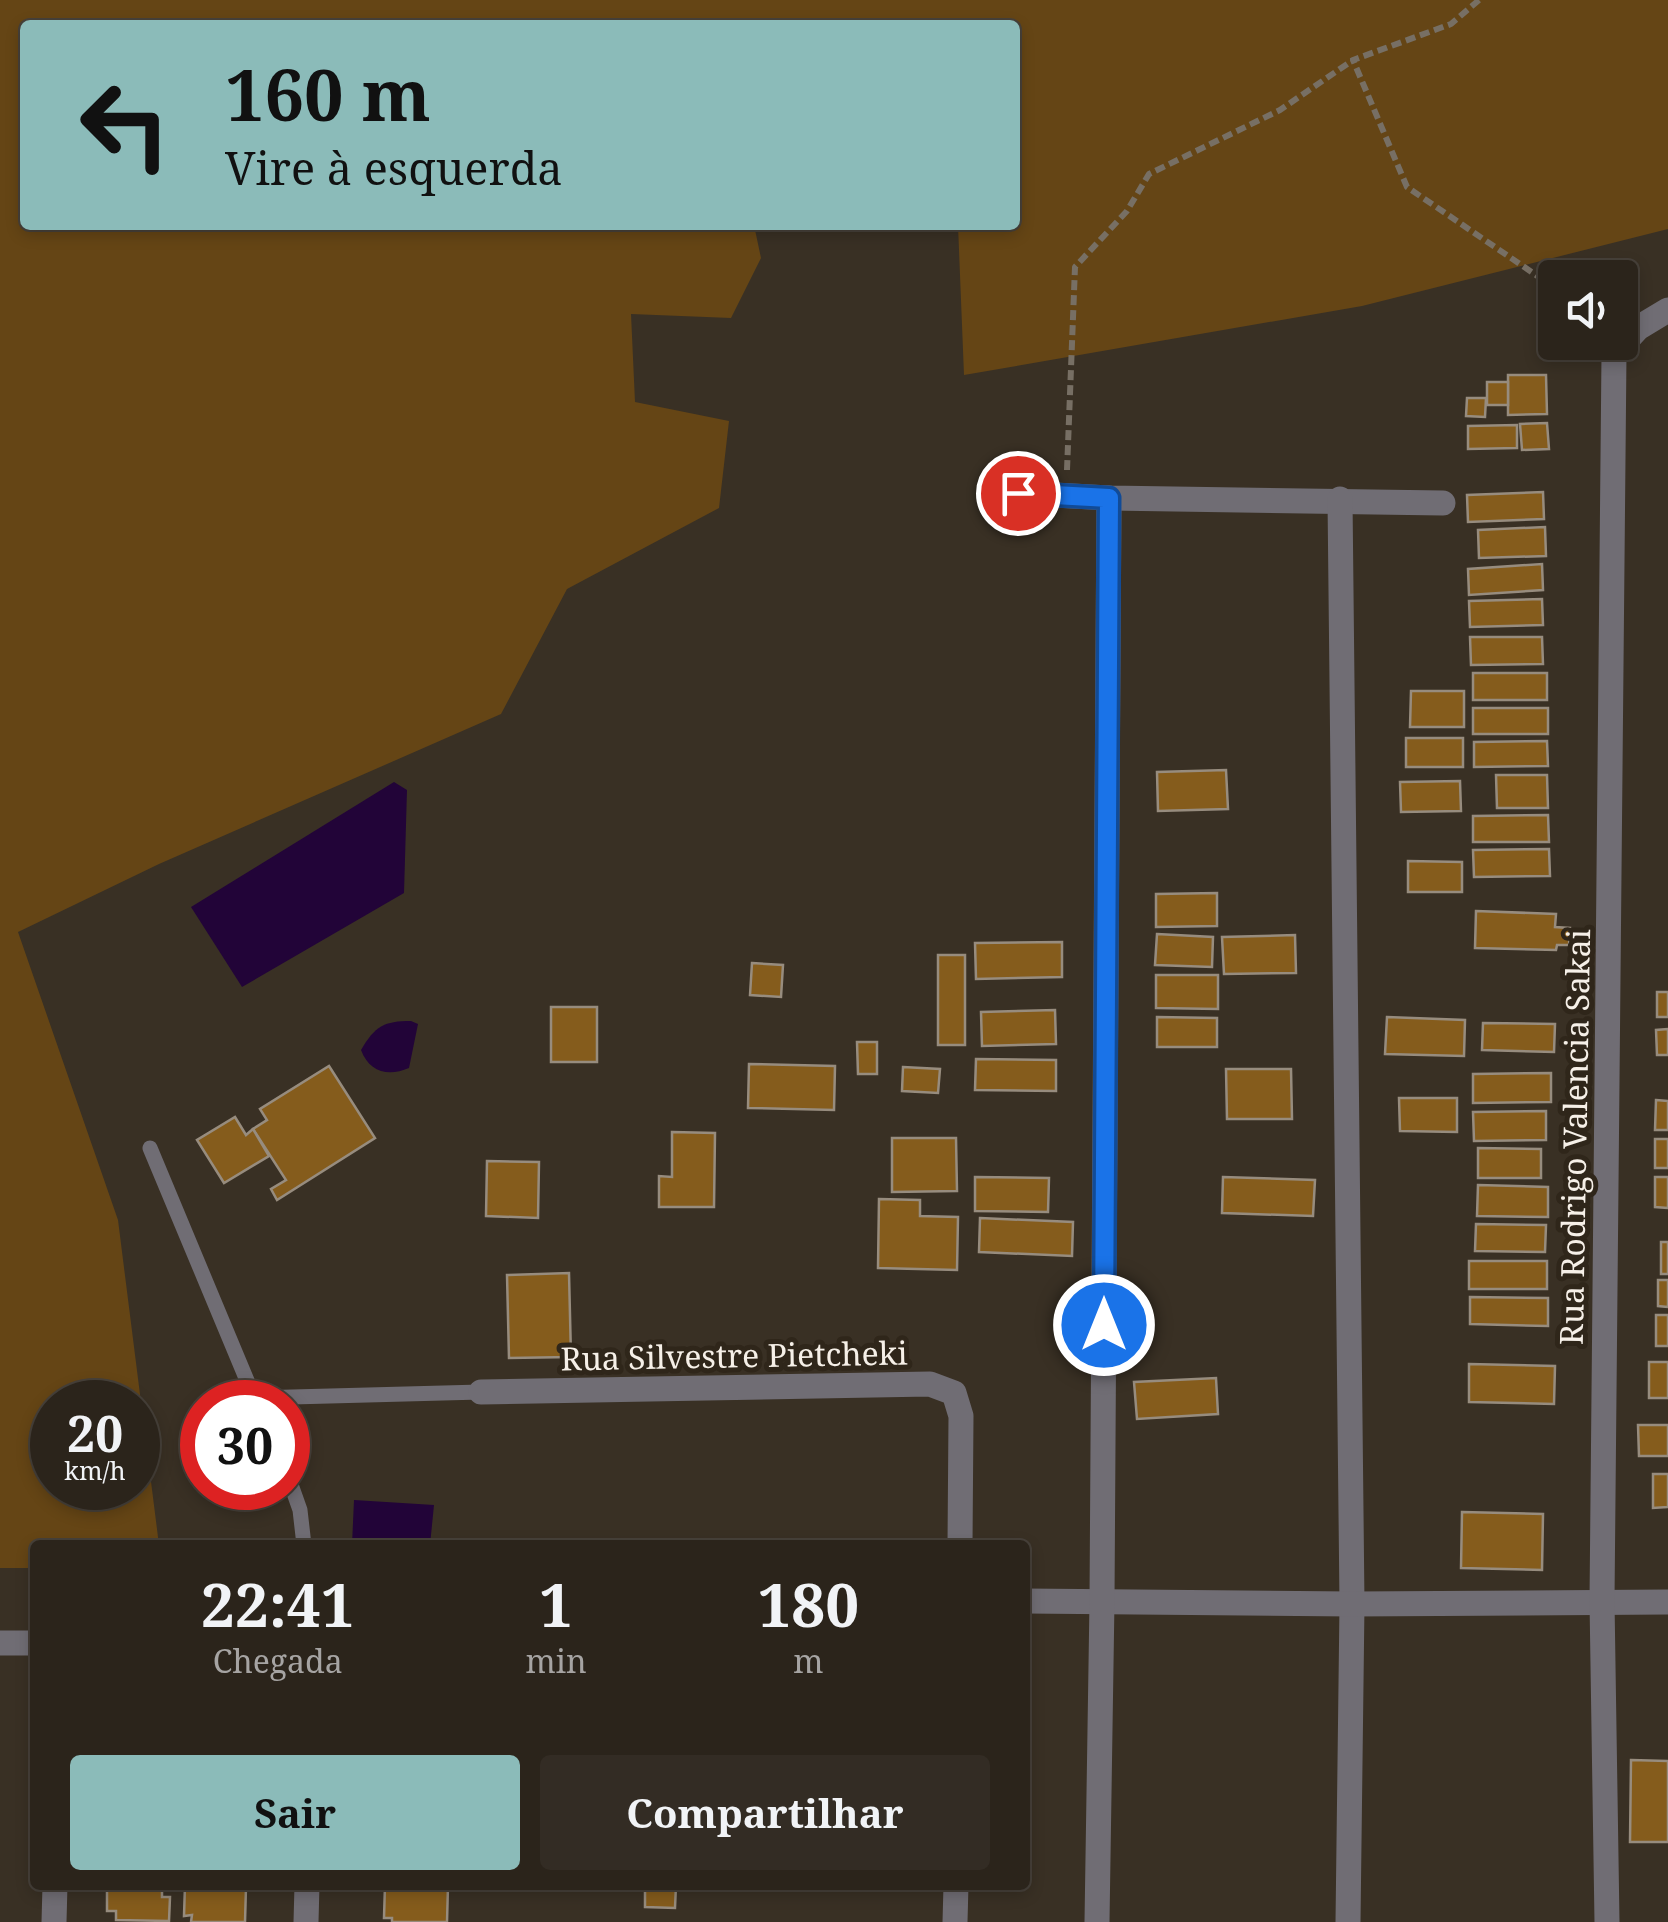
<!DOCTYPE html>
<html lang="pt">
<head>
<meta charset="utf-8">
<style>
	body { margin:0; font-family:"Noto Serif",serif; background:#332c24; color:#f1f3f6; height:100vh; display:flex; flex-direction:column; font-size:38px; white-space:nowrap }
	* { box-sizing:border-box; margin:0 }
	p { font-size:32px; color:#a6a4a3 }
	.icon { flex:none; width:55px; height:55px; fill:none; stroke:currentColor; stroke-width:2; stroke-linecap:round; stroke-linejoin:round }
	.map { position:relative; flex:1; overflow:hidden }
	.side { position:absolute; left:30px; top:1540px; width:1000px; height:350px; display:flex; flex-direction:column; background:#2b241b; border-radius:10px; box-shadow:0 5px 15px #0003,0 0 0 2px #47413a }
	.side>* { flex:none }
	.banner { position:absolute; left:20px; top:20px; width:1000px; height:210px; border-radius:10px; box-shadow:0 5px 15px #0003,0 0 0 2px #47413a; background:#8bbbb9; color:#111; overflow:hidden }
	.fabs { position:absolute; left:1538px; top:260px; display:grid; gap:20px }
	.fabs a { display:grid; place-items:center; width:100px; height:100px; border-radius:10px; background:#2b241b; box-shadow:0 5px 15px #0003,0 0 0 2px #47413a; font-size:50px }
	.speed { position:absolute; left:30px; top:1380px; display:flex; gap:20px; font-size:50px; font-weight:700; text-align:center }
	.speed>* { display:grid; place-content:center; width:130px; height:130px; border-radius:50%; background:#2b241b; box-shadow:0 5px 15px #0003,0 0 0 2px #47413a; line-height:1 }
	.speed small { font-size:25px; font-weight:400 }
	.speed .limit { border:15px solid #d22; background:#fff; color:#111 }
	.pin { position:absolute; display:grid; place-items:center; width:85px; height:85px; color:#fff; margin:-42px; border:5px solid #fff; border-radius:50%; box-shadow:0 2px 10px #0007 }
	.me { position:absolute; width:110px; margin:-55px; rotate:0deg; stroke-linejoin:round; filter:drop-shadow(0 0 8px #0008) }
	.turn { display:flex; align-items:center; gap:35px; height:210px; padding:0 40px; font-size:45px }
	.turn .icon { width:130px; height:130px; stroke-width:2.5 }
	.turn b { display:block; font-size:70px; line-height:85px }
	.eta { display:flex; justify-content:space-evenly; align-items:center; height:170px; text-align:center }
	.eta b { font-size:60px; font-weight:700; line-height:70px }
	.button { display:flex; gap:20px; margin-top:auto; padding:20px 40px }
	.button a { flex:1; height:115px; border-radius:10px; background:#8bbbb9; color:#111; font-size:40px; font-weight:700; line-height:115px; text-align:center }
	.button a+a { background:#332c24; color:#f1f3f6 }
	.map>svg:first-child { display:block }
	.green { fill:#654515; fill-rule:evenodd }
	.water { fill:#220438 }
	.building { fill:#855c1c; stroke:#978c7e; stroke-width:2.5 }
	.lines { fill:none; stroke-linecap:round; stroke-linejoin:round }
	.path { stroke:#776f64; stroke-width:6; stroke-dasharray:10 5; stroke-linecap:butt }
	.lane { stroke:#706d74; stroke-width:15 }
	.street { stroke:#706d74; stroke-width:25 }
	.route-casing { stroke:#114b97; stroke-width:25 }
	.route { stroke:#1a73e8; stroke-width:18 }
	.labels { text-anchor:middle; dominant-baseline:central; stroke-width:10; stroke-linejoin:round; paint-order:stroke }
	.street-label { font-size:32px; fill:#f6f0e8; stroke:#2f261a }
</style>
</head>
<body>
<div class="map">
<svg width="1668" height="1922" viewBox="0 0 1668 1922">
	<rect width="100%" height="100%" fill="#393024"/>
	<path class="green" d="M0,0H1668V229L1362,306L964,375L958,225H1015V25H25V225H754L761,258L731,318L631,314L635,402L729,421L719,508L567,589L501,714L159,864L18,932L118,1220L159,1545H35V1568H0ZM52,1402H138V1488H52Z"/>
	<g class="water">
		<path d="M394,782L407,790L404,893L242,987L191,907Z"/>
		<path d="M411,1021L418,1024L409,1068C388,1077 369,1072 361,1050C375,1026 384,1021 411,1021Z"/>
		<path d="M354,1500L434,1505L430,1545H352Z"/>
	</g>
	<g class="building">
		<path d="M1508,375H1546L1547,414L1508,415Z"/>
		<rect x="1487" y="382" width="21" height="23"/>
		<path d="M1467,398H1486L1485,417L1466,416Z"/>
		<path d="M1547,423L1549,449L1522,450L1520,424Z"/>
		<path d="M1517,425V448L1468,449V426Z"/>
		<path d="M1543,492L1544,519L1468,522L1467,495Z"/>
		<path d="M1545,527L1546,556L1479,558L1478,530Z"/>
		<path d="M1542,564L1543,590L1469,595L1468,569Z"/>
		<path d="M1542,599L1543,625L1470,627L1469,601Z"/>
		<path d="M1470,637H1542L1543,664L1471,665Z"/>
		<rect x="1473" y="673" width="74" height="27"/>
		<path d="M1411,691H1464V727H1410Z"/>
		<rect x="1473" y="708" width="75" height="26"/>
		<rect x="1406" y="738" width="57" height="29"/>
		<path d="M1547,741L1548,766L1474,767V742Z"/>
		<path d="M1226,770L1228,809L1158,811L1157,772Z"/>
		<path d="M1496,775H1547L1548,808H1497Z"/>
		<path d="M1460,781L1461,811L1401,812L1400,782Z"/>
		<path d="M1548,815L1549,842H1473V816Z"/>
		<path d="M1549,849L1550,876L1474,877L1473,850Z"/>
		<path d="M1408,861L1462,862V892H1408Z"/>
		<path d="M1217,893V926L1156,927V894Z"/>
		<path d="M1476,911L1556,914L1555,927L1570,928L1569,945H1557L1556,950L1475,948Z"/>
		<path d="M1157,934L1213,937L1212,967L1155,965Z"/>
		<path d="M1295,935L1296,973L1224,974L1222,937Z"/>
		<path d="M1062,942V977L976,979L975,943Z"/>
		<rect x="938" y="955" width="27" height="90"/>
		<path d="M752,963L783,965L781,997L750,995Z"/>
		<path d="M1156,975H1218V1009L1156,1008Z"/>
		<rect x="1657" y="992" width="11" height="25"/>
		<rect x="551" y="1007" width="46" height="55"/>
		<path d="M1055,1010L1056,1044L982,1046L981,1012Z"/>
		<path d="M1157,1017L1217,1018V1047H1157Z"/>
		<path d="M1387,1017L1465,1020L1464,1056L1385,1054Z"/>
		<path d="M1483,1023L1555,1024L1554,1052L1482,1050Z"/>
		<path d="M1668,1029V1055H1657L1656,1030Z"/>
		<path d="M857,1042H877V1074H858Z"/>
		<path d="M976,1059L1056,1060V1091L975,1090Z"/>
		<path d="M749,1064L835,1066L834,1110L748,1108Z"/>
		<path d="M329,1066L375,1138L277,1200L271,1189L286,1180L253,1129L267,1120L260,1109Z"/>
		<path d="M903,1067L940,1069L938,1093L902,1091Z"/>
		<path d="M1226,1069H1291L1292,1119H1227Z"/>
		<path d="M1551,1073V1102L1473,1103V1074Z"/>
		<path d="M1399,1098H1457V1132L1400,1131Z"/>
		<path d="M1656,1100L1668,1101V1130H1655Z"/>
		<path d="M1546,1111V1140L1474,1141L1473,1112Z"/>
		<path d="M235,1117L246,1135L253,1129L269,1156L224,1183L197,1140Z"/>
		<path d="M672,1132L715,1133L714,1207H659V1176L672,1177Z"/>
		<path d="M892,1138H956L957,1191L892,1192Z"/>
		<rect x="1655" y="1139" width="13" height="29"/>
		<path d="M1478,1148L1541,1149V1178H1478Z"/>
		<path d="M487,1161L539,1162L538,1218L486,1216Z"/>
		<path d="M975,1177L1049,1178L1048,1212L975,1211Z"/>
		<path d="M1223,1177L1315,1180L1313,1216L1222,1213Z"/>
		<path d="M1655,1177H1668V1208L1655,1207Z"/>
		<path d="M1478,1185L1548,1187V1217L1477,1216Z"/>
		<path d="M879,1199L920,1200V1216L958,1217L957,1270L878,1268Z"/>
		<path d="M980,1218L1073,1222L1072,1256L979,1252Z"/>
		<path d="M1476,1224L1546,1225L1545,1252L1475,1251Z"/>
		<rect x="1661" y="1242" width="7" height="32"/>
		<rect x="1469" y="1261" width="78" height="28"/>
		<path d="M569,1273L571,1357L509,1358L507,1275Z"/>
		<path d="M1658,1280H1668V1307L1658,1306Z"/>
		<path d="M1470,1297L1548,1298V1326L1470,1324Z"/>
		<rect x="1656" y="1315" width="12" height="31"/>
		<rect x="1649" y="1362" width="19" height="36"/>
		<path d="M1469,1364L1555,1366L1554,1404L1469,1402Z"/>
		<path d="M1216,1378L1218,1414L1137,1419L1134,1382Z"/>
		<path d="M1638,1425H1668V1456H1639Z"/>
		<path d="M1653,1474H1668V1507L1653,1508Z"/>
		<path d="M1462,1512L1543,1514L1542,1570L1461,1568Z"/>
		<path d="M1631,1760L1668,1761V1842H1630Z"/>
		<path d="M107,1885H162V1897H170L169,1921L116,1920V1911H107Z"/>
		<path d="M185,1885L246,1887L245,1922H191L192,1915L184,1916Z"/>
		<path d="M385,1885H448L447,1922H392V1918H384Z"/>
		<path d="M645,1885H676L675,1908L645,1907Z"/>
	</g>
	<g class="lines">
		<g class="path">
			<path d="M1479,0L1451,24L1353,60L1407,187L1555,288"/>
			<path d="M1067,470L1075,267L1127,211L1149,174L1280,110L1353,60"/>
		</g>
		<g class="lane">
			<path d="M150,1148L256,1402"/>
			<path d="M254,1398L481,1392"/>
			<path d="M288,1476L300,1510L304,1545"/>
		</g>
		<g class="street">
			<path d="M1018,493L1109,498L1443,503"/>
			<path d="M1340,499L1352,1604L1348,1922"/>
			<path d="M481,1392L930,1384L954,1393L961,1416L960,1545"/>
			<path d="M1025,1601L1352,1604L1668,1602"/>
			<path d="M0,1643H35"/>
			<path d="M54,1922L55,1885"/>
			<path d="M306,1922L307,1885"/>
			<path d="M955,1922L956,1885"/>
			<path d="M1097,1922L1102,1601L1109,498"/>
			<path d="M1607,1922L1602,1601L1614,354L1638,328L1668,310"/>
		</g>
	</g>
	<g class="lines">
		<g class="route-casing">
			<path id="route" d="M1018,493L1109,498L1104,1325"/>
		</g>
		<use href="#route" class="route"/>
	</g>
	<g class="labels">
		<g class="street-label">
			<text transform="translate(1574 1137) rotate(-89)">Rua Rodrigo Valencia Sakai</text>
			<text transform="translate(734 1355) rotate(-1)">Rua Silvestre Pietcheki</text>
		</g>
	</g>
</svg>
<div class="fabs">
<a><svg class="icon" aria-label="sound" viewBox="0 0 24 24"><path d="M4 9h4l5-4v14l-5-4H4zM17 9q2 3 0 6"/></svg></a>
</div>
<div class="speed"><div>20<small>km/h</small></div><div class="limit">30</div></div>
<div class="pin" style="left:1018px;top:493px;background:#d93025"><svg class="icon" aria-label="arrive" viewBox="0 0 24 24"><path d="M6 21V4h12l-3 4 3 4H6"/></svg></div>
<svg class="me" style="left:1104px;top:1325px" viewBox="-20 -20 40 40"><circle r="17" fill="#1a73e8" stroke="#fff" stroke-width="3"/><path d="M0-11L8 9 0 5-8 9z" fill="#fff"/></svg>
<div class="banner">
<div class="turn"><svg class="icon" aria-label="left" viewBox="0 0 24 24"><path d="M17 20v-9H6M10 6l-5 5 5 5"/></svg><div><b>160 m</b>Vire à esquerda</div></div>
</div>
<section class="side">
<div class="eta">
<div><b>22:41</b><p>Chegada</p></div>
<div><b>1</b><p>min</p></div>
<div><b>180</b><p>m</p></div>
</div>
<div class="button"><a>Sair</a><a>Compartilhar</a></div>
</section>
</div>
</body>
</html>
